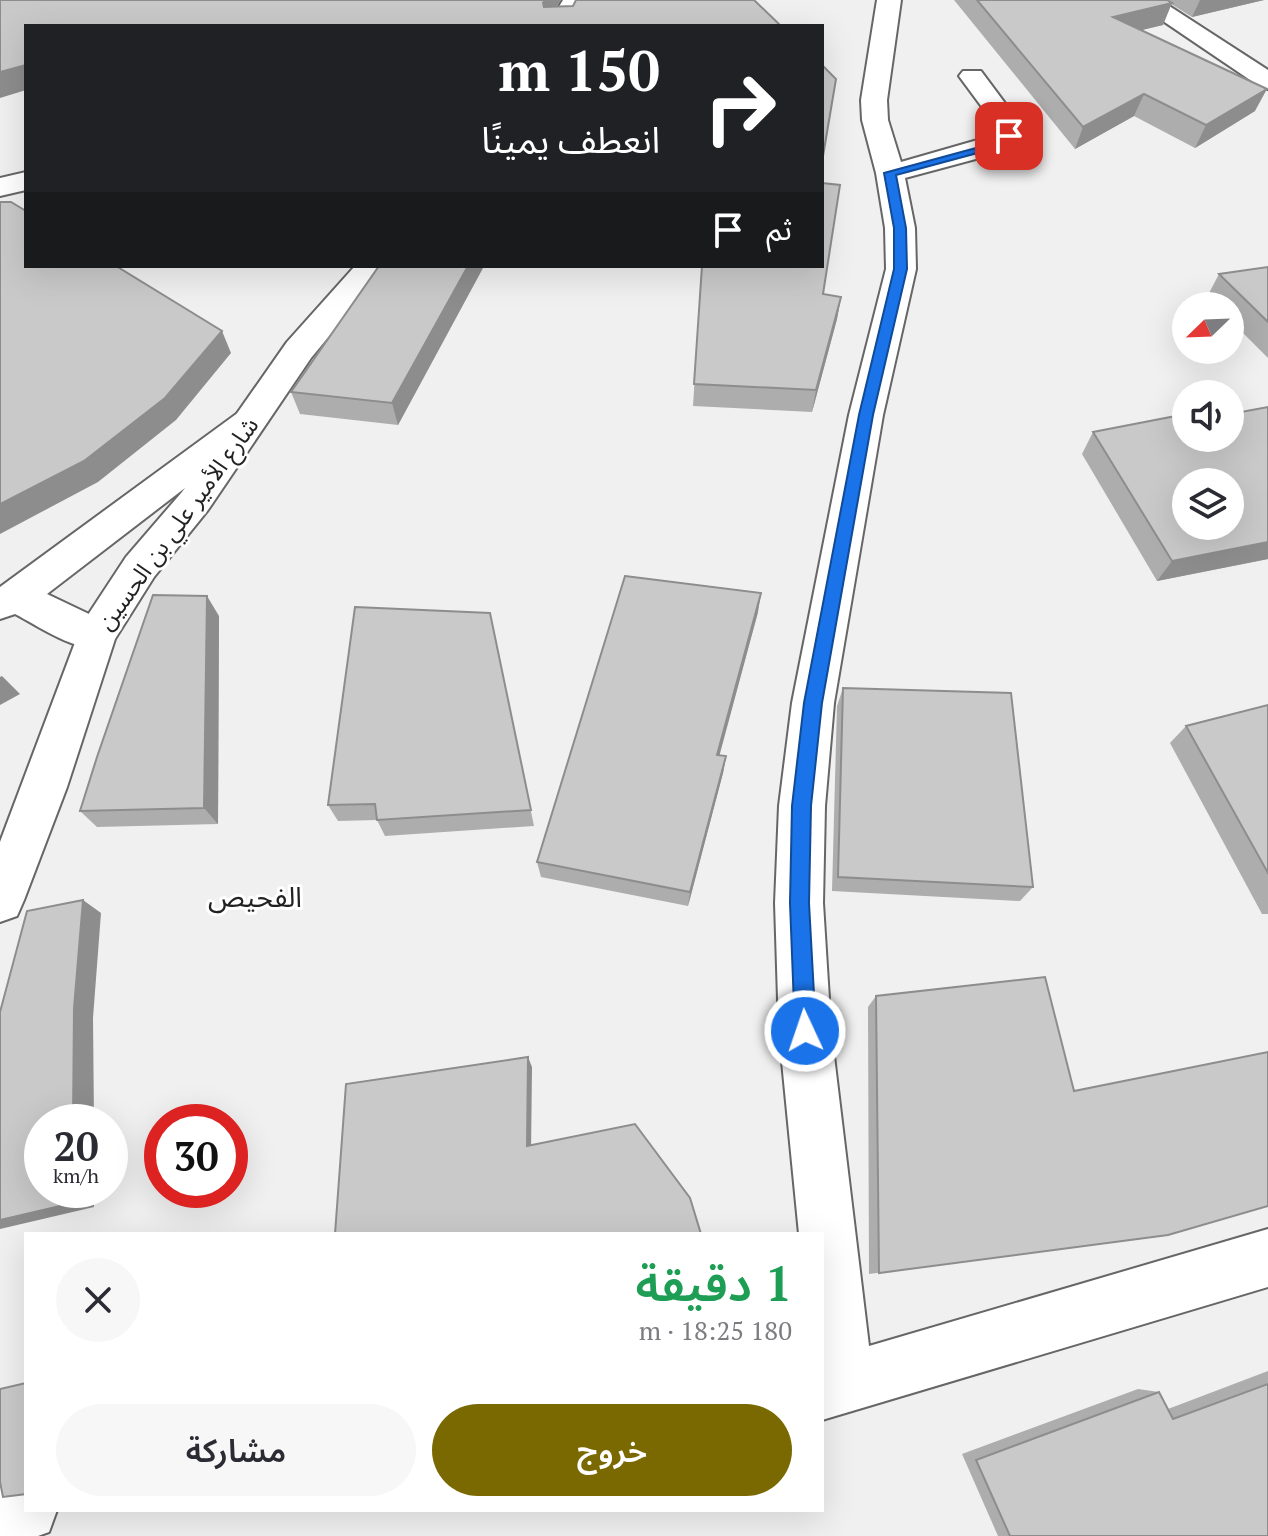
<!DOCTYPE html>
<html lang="ar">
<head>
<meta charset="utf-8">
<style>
	body { margin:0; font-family:"PT Serif","Noto Sans Arabic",serif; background:#f7f7f7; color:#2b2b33; direction:rtl; height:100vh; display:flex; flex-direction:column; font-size:30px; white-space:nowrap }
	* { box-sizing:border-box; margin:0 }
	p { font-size:26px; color:#7c7c81 }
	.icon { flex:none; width:44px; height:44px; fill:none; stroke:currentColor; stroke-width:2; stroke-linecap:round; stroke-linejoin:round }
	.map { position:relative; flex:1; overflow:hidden; direction:ltr }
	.sheet { position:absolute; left:24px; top:1232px; width:800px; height:280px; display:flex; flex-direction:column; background:#fff; border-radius:0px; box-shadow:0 8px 32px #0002; direction:rtl }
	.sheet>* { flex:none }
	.banner { position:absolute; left:24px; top:24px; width:800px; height:244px; border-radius:0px; box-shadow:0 8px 32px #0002; direction:rtl; background:#202124; color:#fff; overflow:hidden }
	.needle { width:52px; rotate:247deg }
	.fabs { position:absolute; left:1172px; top:292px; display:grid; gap:16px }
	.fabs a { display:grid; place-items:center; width:72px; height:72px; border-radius:50%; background:#fff; box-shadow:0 8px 32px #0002; font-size:40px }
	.speed { position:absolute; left:24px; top:1104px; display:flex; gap:16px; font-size:40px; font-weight:700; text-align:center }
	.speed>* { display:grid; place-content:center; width:104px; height:104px; border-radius:50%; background:#fff; box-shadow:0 8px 32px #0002; line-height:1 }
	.speed small { font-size:20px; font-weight:400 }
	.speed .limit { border:12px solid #d22; background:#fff; color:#111 }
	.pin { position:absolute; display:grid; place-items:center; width:68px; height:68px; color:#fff; margin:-34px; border-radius:16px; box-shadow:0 4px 12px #0006 }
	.me { position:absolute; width:88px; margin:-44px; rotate:357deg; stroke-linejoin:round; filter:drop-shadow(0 0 6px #0008) }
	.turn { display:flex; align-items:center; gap:28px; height:168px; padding:0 32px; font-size:36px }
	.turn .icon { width:104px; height:104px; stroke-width:2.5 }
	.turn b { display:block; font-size:56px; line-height:68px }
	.then { display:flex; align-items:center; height:76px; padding:0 32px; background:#0003; gap:16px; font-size:30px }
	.round { display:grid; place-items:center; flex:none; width:84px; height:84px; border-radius:42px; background:#f7f7f7 }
	.headline { display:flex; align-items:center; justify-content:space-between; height:136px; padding:0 32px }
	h1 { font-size:48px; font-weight:600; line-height:60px; color:#1e9e55 }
	.button { display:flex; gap:16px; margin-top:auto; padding:16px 32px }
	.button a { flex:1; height:92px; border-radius:48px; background:#7a6900; color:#fff; font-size:32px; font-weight:600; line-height:92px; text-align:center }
	.button a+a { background:#f7f7f7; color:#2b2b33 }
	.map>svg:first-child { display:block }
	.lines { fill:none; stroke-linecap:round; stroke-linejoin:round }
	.minor-casing { stroke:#666667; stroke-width:4 }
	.tertiary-casing { stroke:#666667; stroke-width:4 }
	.minor { fill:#fff; fill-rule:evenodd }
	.tertiary { fill:#fff; fill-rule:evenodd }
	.wall { fill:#aeadae }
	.shaded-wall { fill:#8d8d8d }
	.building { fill:#cac9ca; stroke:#8d8d8d; stroke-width:2; fill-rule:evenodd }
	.route { fill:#1a73e8; stroke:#114b97; stroke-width:2 }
	.labels { text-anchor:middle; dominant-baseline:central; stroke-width:6; stroke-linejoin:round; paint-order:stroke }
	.street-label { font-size:24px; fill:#222223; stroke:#fff }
	.quarter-label { font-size:28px; fill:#222223; stroke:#fff }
</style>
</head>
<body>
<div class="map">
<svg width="1268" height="1536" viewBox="0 0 1268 1536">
	<rect width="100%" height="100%" fill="#f0f0f1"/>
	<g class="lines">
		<g class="minor-casing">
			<g id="minor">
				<path d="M877,0H901L887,100L888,120L901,162L995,135L996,126L959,76L963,71H981L1022,126L1023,136L1013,149L905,178L915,228L916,269L883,415L834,703L825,806L823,903L831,1031L869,1346L1268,1229V1287L822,1420V1234H799L779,1031L775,903L779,806L792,703L849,415L886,269L885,228L876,173L862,120L861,100Z"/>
				<path d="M1132,0H1160L1268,70V89L1259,86Z"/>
				<path d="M26,172V190L0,196V178Z"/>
				<path d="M251,408L263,412L268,420L263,428L47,594L110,624L116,635L110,646C80,656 42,628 15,614L0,619V587L239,412Z"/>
				<path d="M26,1477V1510H57L49,1532L38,1536H0V1481Z"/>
			</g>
		</g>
		<g class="tertiary-casing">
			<g id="tertiary">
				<path d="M563,0H587L571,26H547Z"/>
				<path d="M355,266H387L311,358L208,510L154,577L115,639L67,787L24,900L17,916L0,922V842L82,624L126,557L182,492L287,342Z"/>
			</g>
		</g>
		<use href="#minor" class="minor"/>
		<use href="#tertiary" class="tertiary"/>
	</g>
	<g class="wall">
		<path d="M954,0H1264L1192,17L1171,4L1163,25L1141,30L1255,111L1195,148L1134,116L1075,149Z"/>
		<path d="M379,266H484L398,425L300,414L291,392Z"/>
		<path d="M702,266L823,294L841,297L837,319L812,412L693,406Z"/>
		<path d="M1268,267V358L1230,320V306H1216L1207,297L1219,274Z"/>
		<path d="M1268,407V559L1157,581L1082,454L1093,432L1186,438Z"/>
		<path d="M758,612L719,755L726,756L723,773L688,906L541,877L537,862Z"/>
		<path d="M490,613L534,826L385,836L377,820L338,821L328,805Z"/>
		<path d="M219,616L218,824L97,827L80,811Z"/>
		<path d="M843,688L1033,887L1020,901L832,891L837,706Z"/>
		<path d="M1268,705V914H1262L1170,743L1186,726Z"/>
		<path d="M876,996L1074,1091L1148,1238L869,1274L868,1007Z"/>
		<path d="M1268,1371V1536H998L962,1454L1138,1389L1159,1392L1168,1409Z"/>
	</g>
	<g class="shaded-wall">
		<path d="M545,0H561L544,24L543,3Z"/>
		<path d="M1200,0H1264L1192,17Z"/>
		<path d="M1172,3L1163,25L1105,39L1113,17Z"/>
		<path d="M26,65V90L0,98V72Z"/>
		<path d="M1267,89L1255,111L1195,148L1206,125Z"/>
		<path d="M1144,94L1134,116L1075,149L1083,127Z"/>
		<path d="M468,266H484L398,425L392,403Z"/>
		<path d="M841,297L837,319L812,412L816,390Z"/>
		<path d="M222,331L231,353L176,420L98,482L0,534V504Z"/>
		<path d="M1268,542V559L1157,581L1172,561Z"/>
		<path d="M761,593L758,612L715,772L717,755Z"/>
		<path d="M207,596L219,616L218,824L204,808Z"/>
		<path d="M2,676L20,694L0,705V677Z"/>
		<path d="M726,756L723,773L688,906L690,892Z"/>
		<path d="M83,900L101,913L93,1018L94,1122H73L74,1008Z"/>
		<path d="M528,1057L532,1067L531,1153L527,1146Z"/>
		<path d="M73,1190H94V1207L0,1229V1220Z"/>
	</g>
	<g class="building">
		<path d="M0,0H545L543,3L544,7L573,6L576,0H754L781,26H26V65L0,72Z"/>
		<path d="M977,0H1167L1172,3L1113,17L1267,89L1206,125L1144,94L1083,127Z"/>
		<path d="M822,65L836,79L822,162Z"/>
		<path d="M822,183L840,185L823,294L841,297L816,390L694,384L702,266H822Z"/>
		<path d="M0,202H11L26,211V266H116L222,331L165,398L84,461L0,504Z"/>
		<path d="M379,266H468L392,403L291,392Z"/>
		<path d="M1268,267V322L1219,274Z"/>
		<path d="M1268,407V542L1172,561L1093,432L1186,414V438H1230V414ZM1186,482H1230V526H1186Z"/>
		<path d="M625,576L761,593L717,755L726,756L690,892L537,862Z"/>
		<path d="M153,595L207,596L204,808L80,811L97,757Z"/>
		<path d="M355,607L490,613L531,810L377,820L375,804L328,805Z"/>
		<path d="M843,688L1011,693L1033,887L838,877Z"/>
		<path d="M1268,705V873L1186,726Z"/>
		<path d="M83,900L74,1008L73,1122H42V1190H73V1203L0,1220V1012L27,911Z"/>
		<path d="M1045,977L1074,1091L1268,1052V1206L1168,1235L879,1273L876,996Z"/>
		<path d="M528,1057L527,1146L635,1124L690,1198L701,1234H335L346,1084Z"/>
		<path d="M26,1383V1494L3,1497L0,1482V1389Z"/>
		<path d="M1268,1384V1536H1010L976,1460L1159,1392L1173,1419Z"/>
	</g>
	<path class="route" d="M1009,133L1014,136L1007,145L896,175L906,228L907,269L873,415L822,703L811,806L809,903L816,1031L813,1039L805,1042L798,1039L795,1031L790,903L792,806L804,703L859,415L894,269V228L884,173L987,145Z"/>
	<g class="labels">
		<g class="street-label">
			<text transform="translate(177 523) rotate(-54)">شارع الأمير علي بن الحسين</text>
		</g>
		<g class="quarter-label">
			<text x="255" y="896">الفحيص</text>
		</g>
	</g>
</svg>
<div class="fabs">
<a><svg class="needle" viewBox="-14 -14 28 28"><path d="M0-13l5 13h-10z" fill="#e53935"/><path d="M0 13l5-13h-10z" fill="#7c7c81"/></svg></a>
<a><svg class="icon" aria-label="sound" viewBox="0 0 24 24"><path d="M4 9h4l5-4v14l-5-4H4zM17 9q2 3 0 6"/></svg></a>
<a><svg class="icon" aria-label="layers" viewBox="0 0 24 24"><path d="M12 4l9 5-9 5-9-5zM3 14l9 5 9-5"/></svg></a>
</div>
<div class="speed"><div>20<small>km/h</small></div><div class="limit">30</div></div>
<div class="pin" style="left:1009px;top:136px;background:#d93025"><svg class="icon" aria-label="arrive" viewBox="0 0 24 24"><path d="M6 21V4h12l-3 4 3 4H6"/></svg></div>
<svg class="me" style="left:805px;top:1031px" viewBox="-20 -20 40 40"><circle r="17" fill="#1a73e8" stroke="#fff" stroke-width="3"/><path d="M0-11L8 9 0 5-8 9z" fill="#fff"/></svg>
<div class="banner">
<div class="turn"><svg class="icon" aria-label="right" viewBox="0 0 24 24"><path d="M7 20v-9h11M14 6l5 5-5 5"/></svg><div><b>150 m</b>انعطف يمينًا</div></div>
<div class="then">ثم<svg class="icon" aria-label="arrive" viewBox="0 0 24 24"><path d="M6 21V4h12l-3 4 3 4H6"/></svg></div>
</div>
<section class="sheet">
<div class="headline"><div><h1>1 دقيقة</h1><p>180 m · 18:25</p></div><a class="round"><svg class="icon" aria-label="close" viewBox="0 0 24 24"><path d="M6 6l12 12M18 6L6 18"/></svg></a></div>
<div class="button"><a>خروج</a><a>مشاركة</a></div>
</section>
</div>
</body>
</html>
